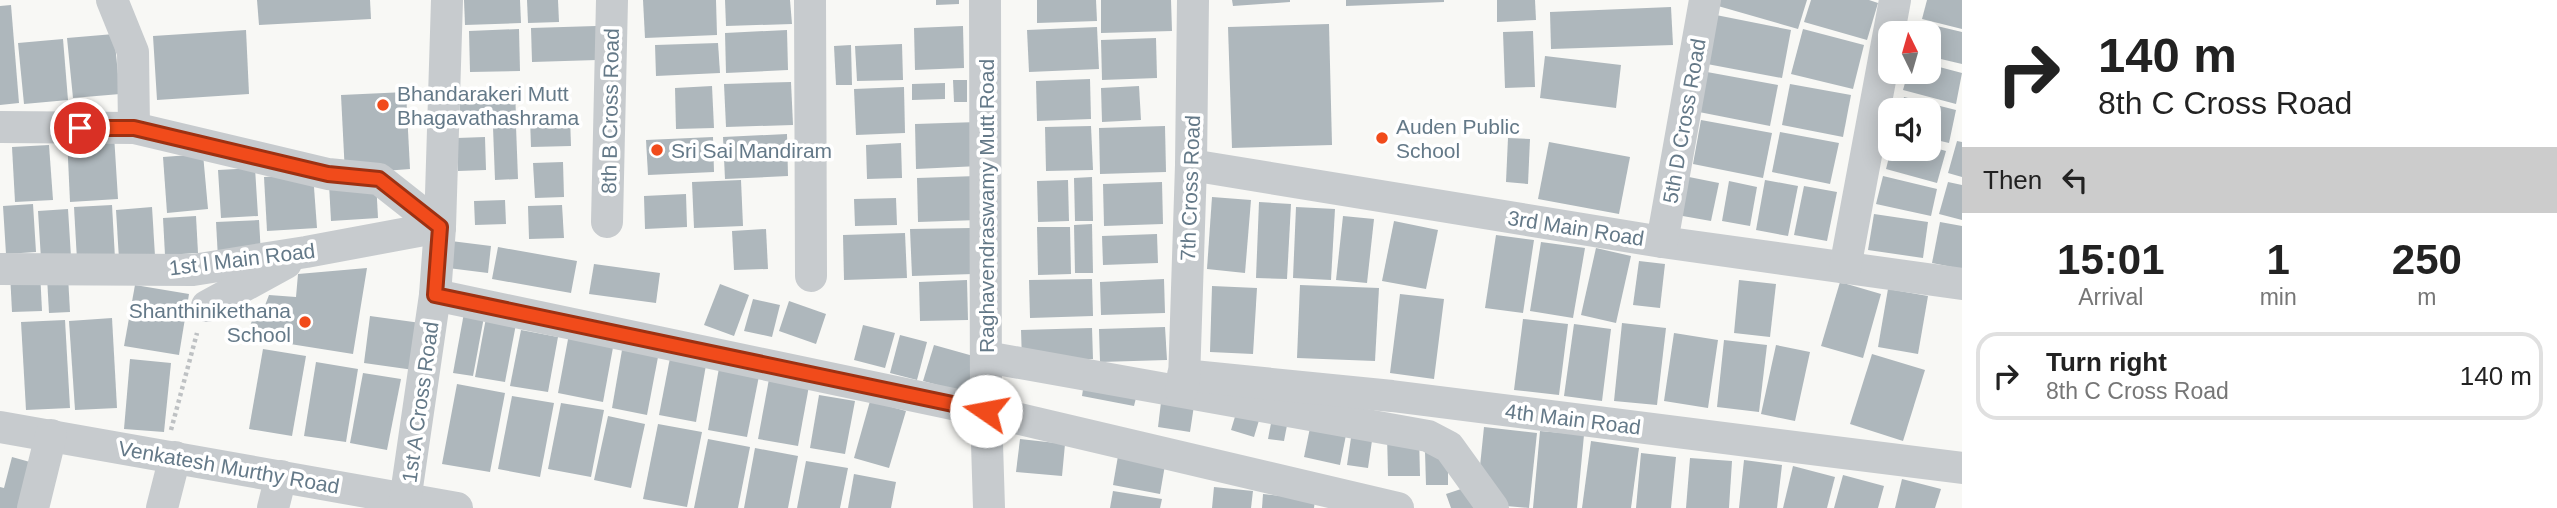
<!DOCTYPE html>
<html lang="en">
<head>
<meta charset="utf-8">
<style>
	body { margin:0; font-family:Helvetica,sans-serif; background:#f2f2f2; color:#222; height:100vh; display:flex; flex-direction:column; font-size:26px; white-space:nowrap }
	* { box-sizing:border-box; margin:0 }
	p { font-size:23px; color:#767676 }
	.icon { flex:none; width:38px; height:38px; fill:none; stroke:currentColor; stroke-width:2; stroke-linecap:round; stroke-linejoin:round }
	.map { position:relative; flex:1; overflow:hidden }
	.side { display:flex; flex-direction:column; background:#fff; width:595px }
	.side>* { flex:none }
	.guide { background:#fff; color:#222; overflow:hidden }
	.needle { width:46px; rotate:355deg }
	.controls { position:absolute; left:1878px; top:21px; display:grid; gap:14px }
	.controls a { display:grid; place-items:center; width:63px; height:63px; border-radius:14px; background:#fff; box-shadow:0 4px 18px #0003; font-size:35px }
	.pin { position:absolute; display:grid; place-items:center; width:60px; height:60px; color:#fff; margin:-30px; border:4px solid #fff; border-radius:50%; box-shadow:0 2px 7px #0007 }
	.me { position:absolute; width:77px; margin:-38px; rotate:282deg; stroke-linejoin:round; filter:drop-shadow(0 0 5px #0008) }
	.turn { display:flex; align-items:center; gap:24px; height:147px; padding:0 21px; font-size:32px }
	.turn .icon { width:91px; height:91px; stroke-width:2.5 }
	.turn b { display:block; font-size:49px; line-height:60px }
	.then { display:flex; align-items:center; height:66px; padding:0 21px; background:#0003; gap:14px; font-size:26px }
	.eta { display:flex; justify-content:space-evenly; align-items:center; height:119px; text-align:center }
	.eta b { font-size:42px; font-weight:700; line-height:49px }
	ul { padding:0; list-style:none }
	li { display:flex; align-items:center; gap:21px; height:88px; margin:0 14px 10px; padding:0 7px; border:4px solid #e0e0e0; border-radius:21px }
	li div { flex:1 }
	li b { display:block; font-size:26px }
	li em { font-style:normal }
	main { display:flex; flex:1; min-height:0 }
	.map>svg:first-child { display:block }
	.building { fill:#aeb7bc }
	.lines { fill:none; stroke-linecap:round; stroke-linejoin:round }
	.path { stroke:#bec1c3; stroke-width:4.5; stroke-dasharray:3.5 3.5; stroke-linecap:butt }
	.minor { stroke:#c7cbce; stroke-width:32 }
	.route-casing { stroke:#9d3112; stroke-width:18 }
	.route { stroke:#f14b1b; stroke-width:12 }
	.poi-dot { fill:#f14b1b; stroke:#fff; stroke-width:2.5 }
	.labels { text-anchor:middle; dominant-baseline:central; stroke-width:7; stroke-linejoin:round; paint-order:stroke }
	.poi-label { font-size:21px; fill:#647988; stroke:#fff; text-anchor:start }
	.street-label { font-size:21px; fill:#647988; stroke:#fff }
</style>
</head>
<body>
<main>
<div class="map">
<svg width="1962" height="508" viewBox="0 0 1962 508">
	<rect width="100%" height="100%" fill="#f8f8f5"/>
	<g class="building">
		<path d="M257,0H370L371,19L259,25Z"/>
		<path d="M464,0H520L521,23L465,25Z"/>
		<path d="M527,0H558L559,22L528,23Z"/>
		<path d="M643,0H716L717,35L645,38Z"/>
		<path d="M725,0H790L792,24L726,26Z"/>
		<path d="M936,0H959V4L936,5Z"/>
		<path d="M1037,0H1096L1097,21L1037,23Z"/>
		<path d="M1101,0H1171L1172,31L1101,33Z"/>
		<path d="M1232,0H1290V2L1233,6Z"/>
		<path d="M1346,0H1444V2L1346,6Z"/>
		<path d="M1497,0H1535L1536,20L1497,22Z"/>
		<path d="M1719,0H1807L1798,29L1718,6Z"/>
		<path d="M1811,0H1869L1878,3L1867,40L1804,22Z"/>
		<path d="M1927,0H1962V29L1922,19Z"/>
		<path d="M11,5L19,103L0,105V6Z"/>
		<path d="M1671,7L1673,45L1551,49L1550,12Z"/>
		<path d="M1716,15L1791,30L1782,78L1707,64Z"/>
		<path d="M1920,22L1962,32V64L1928,56V33H1918Z"/>
		<path d="M1329,24L1332,145L1232,148L1228,27Z"/>
		<path d="M596,26L597,60L532,62L531,28Z"/>
		<path d="M963,26L964,68L915,70L914,28Z"/>
		<path d="M1097,27L1099,69L1029,72L1027,30Z"/>
		<path d="M519,29L520,71L470,72L469,31Z"/>
		<path d="M1803,29L1864,45L1853,89L1791,74Z"/>
		<path d="M246,30L249,94L157,100L153,36Z"/>
		<path d="M787,30L788,70L726,73L725,33Z"/>
		<path d="M1533,31L1535,87L1505,88L1503,32Z"/>
		<path d="M114,34L120,94L73,98L67,38Z"/>
		<path d="M1156,38L1157,78L1102,80L1101,40Z"/>
		<path d="M63,39L68,100L24,104L18,43Z"/>
		<path d="M718,43L720,73L656,76L655,45Z"/>
		<path d="M902,44L903,80L857,81L855,46Z"/>
		<path d="M851,45L852,85H836L834,46Z"/>
		<path d="M1545,56L1621,65L1616,108L1540,98Z"/>
		<path d="M1928,64L1962,73L1956,104L1903,90L1908,72H1928Z"/>
		<path d="M1707,72L1778,85L1770,126L1699,112Z"/>
		<path d="M1090,79L1091,119L1037,121L1036,81Z"/>
		<path d="M953,80H967V102H954Z"/>
		<path d="M791,82L793,125L726,127L724,84Z"/>
		<path d="M945,83V99L912,100V84Z"/>
		<path d="M1790,84L1851,95L1843,137L1782,125Z"/>
		<path d="M712,86L714,128L676,129L675,88Z"/>
		<path d="M1139,86L1141,120L1102,122L1101,88Z"/>
		<path d="M515,87L516,119L460,121L459,89Z"/>
		<path d="M904,87L905,133L856,135L854,89Z"/>
		<path d="M406,92L410,169L345,174L341,95Z"/>
		<path d="M1904,97L1956,110L1949,143L1928,138V110H1901Z"/>
		<path d="M570,117L571,146L531,147L530,119Z"/>
		<path d="M1701,120L1772,133L1763,178L1693,164Z"/>
		<path d="M978,122L979,166L916,169L915,124Z"/>
		<path d="M516,126L518,179L495,180L493,127Z"/>
		<path d="M1091,126L1093,170L1046,171L1045,127Z"/>
		<path d="M1165,126L1166,172L1100,174L1099,128Z"/>
		<path d="M1780,132L1839,143L1830,184L1772,172Z"/>
		<path d="M787,134L788,176L725,179L723,137Z"/>
		<path d="M114,135L118,199L70,202L67,137Z"/>
		<path d="M485,137L486,170L458,171L457,138Z"/>
		<path d="M713,137L714,172L648,175L646,140Z"/>
		<path d="M1508,138L1530,139L1528,184L1506,182Z"/>
		<path d="M1957,141L1962,142V177L1948,173Z"/>
		<path d="M1549,142L1630,157L1619,214L1538,199Z"/>
		<path d="M901,143L902,178L867,179L866,145Z"/>
		<path d="M49,145L53,200L15,202L12,147Z"/>
		<path d="M1928,146L1946,151L1937,183L1886,169L1891,149H1928Z"/>
		<path d="M203,154L208,209L167,213L163,157Z"/>
		<path d="M563,162L564,197L535,198L533,163Z"/>
		<path d="M255,168L258,216L221,218L218,170Z"/>
		<path d="M313,174L317,228L267,231L264,177Z"/>
		<path d="M977,176L979,220L918,222L917,178Z"/>
		<path d="M1684,176L1719,183L1711,221L1677,215Z"/>
		<path d="M1883,176L1937,189L1931,216L1876,204Z"/>
		<path d="M1092,177L1093,221H1075L1074,178Z"/>
		<path d="M741,180L743,226L694,228L692,182Z"/>
		<path d="M1068,180L1069,221L1038,222L1037,181Z"/>
		<path d="M1765,180L1798,186L1788,236L1756,230Z"/>
		<path d="M376,181L378,218L331,221L329,184Z"/>
		<path d="M1729,181L1757,187L1750,226L1722,221Z"/>
		<path d="M1162,182L1163,224L1104,226L1103,184Z"/>
		<path d="M1948,182L1962,185V220L1939,214Z"/>
		<path d="M1804,186L1837,192L1827,241L1794,235Z"/>
		<path d="M686,194L687,227L645,229L644,196Z"/>
		<path d="M1212,197L1251,200L1245,273L1207,269Z"/>
		<path d="M896,198L897,225L855,226L854,199Z"/>
		<path d="M505,200L506,224L475,225L474,201Z"/>
		<path d="M1259,202L1291,204L1287,279L1256,278Z"/>
		<path d="M33,204L36,252L6,254L3,206Z"/>
		<path d="M112,205L115,258L77,260L74,207Z"/>
		<path d="M562,205L564,238L529,239L528,206Z"/>
		<path d="M152,207L155,256L119,259L116,210Z"/>
		<path d="M1296,207L1335,209L1331,280L1293,278Z"/>
		<path d="M68,209L71,257L41,259L38,211Z"/>
		<path d="M1874,214L1928,222L1923,258L1868,250Z"/>
		<path d="M196,216L198,253L165,255L163,218Z"/>
		<path d="M1343,216L1374,219L1367,283L1336,280Z"/>
		<path d="M259,220L261,255L218,258L216,222Z"/>
		<path d="M1394,221L1438,230L1426,289L1382,281Z"/>
		<path d="M1940,222L1962,226V269L1932,263Z"/>
		<path d="M1092,224L1093,273H1075L1074,225Z"/>
		<path d="M1037,227H1070L1071,274L1038,275Z"/>
		<path d="M972,228L973,274L912,276L910,229Z"/>
		<path d="M766,229L768,269L734,270L732,231Z"/>
		<path d="M905,233L907,278L844,280L843,235Z"/>
		<path d="M1157,234L1158,263L1103,265L1102,236Z"/>
		<path d="M1496,235L1534,240L1523,313L1485,308Z"/>
		<path d="M451,241L491,246L488,273L448,268Z"/>
		<path d="M1541,242L1585,248L1573,318L1530,311Z"/>
		<path d="M498,247L577,261L571,293L492,279Z"/>
		<path d="M1596,248L1631,256L1616,323L1581,315Z"/>
		<path d="M1639,261L1665,264L1660,308L1633,305Z"/>
		<path d="M594,264L660,273L656,303L589,294Z"/>
		<path d="M367,268L353,354L246,337L257,307L264,308L269,295L296,297L298,274Z"/>
		<path d="M40,271L42,311L12,312L10,273Z"/>
		<path d="M68,276L70,312L49,313L47,277Z"/>
		<path d="M1092,279L1093,316L1030,318L1029,280Z"/>
		<path d="M1164,279L1165,313L1101,315L1100,282Z"/>
		<path d="M967,280L968,320L920,321L919,282Z"/>
		<path d="M1739,280L1776,284L1770,337L1734,333Z"/>
		<path d="M1840,282L1881,294L1863,358L1821,346Z"/>
		<path d="M720,284L749,295L734,336L704,325Z"/>
		<path d="M135,285L189,294L179,355L124,346Z"/>
		<path d="M1300,285L1379,288L1375,361L1297,358Z"/>
		<path d="M1212,286L1257,288L1253,354L1210,352Z"/>
		<path d="M1888,289L1928,296L1918,354L1878,347Z"/>
		<path d="M1400,294L1444,299L1434,379L1390,373Z"/>
		<path d="M753,299L780,305L772,337L744,331Z"/>
		<path d="M789,301L826,314L816,344L779,331Z"/>
		<path d="M464,313L484,317L473,376L453,373Z"/>
		<path d="M370,316L428,324L421,371L364,363Z"/>
		<path d="M112,318L117,408L75,410L69,321Z"/>
		<path d="M486,318L516,324L505,382L475,377Z"/>
		<path d="M1523,319L1568,324L1559,395L1514,390Z"/>
		<path d="M65,320L70,408L26,410L21,322Z"/>
		<path d="M1622,323L1666,328L1657,405L1614,401Z"/>
		<path d="M1574,324L1611,329L1602,401L1564,396Z"/>
		<path d="M863,325L895,333L885,368L854,360Z"/>
		<path d="M1165,327L1167,360L1100,362L1099,329Z"/>
		<path d="M1092,328L1093,359L1022,361L1021,330Z"/>
		<path d="M521,330L558,337L548,392L510,386Z"/>
		<path d="M1674,333L1718,340L1708,408L1664,401Z"/>
		<path d="M569,334L614,342L603,402L558,393Z"/>
		<path d="M900,335L927,342L917,380L890,373Z"/>
		<path d="M1724,340L1767,345L1759,412L1717,407Z"/>
		<path d="M934,345L984,359L974,395L923,381Z"/>
		<path d="M1776,345L1810,352L1795,421L1761,414Z"/>
		<path d="M263,349L306,356L292,436L249,429Z"/>
		<path d="M622,350L658,357L647,415L612,408Z"/>
		<path d="M1872,354L1925,370L1903,441L1850,424Z"/>
		<path d="M670,358L706,365L696,422L659,415Z"/>
		<path d="M130,359L171,363L164,432L124,429Z"/>
		<path d="M316,362L358,369L346,442L304,436Z"/>
		<path d="M719,368L759,376L747,437L708,430Z"/>
		<path d="M363,373L401,379L387,450L350,443Z"/>
		<path d="M769,379L809,386L798,446L758,439Z"/>
		<path d="M1084,383L1137,394L1134,406L1082,396Z"/>
		<path d="M457,384L505,393L490,472L442,464Z"/>
		<path d="M1162,394L1195,399L1190,432L1158,427Z"/>
		<path d="M819,395L855,401L845,454L810,448Z"/>
		<path d="M512,396L554,403L540,477L498,469Z"/>
		<path d="M870,401L906,411L889,468L854,458Z"/>
		<path d="M561,403L604,410L591,477L548,469Z"/>
		<path d="M1237,410L1260,417L1254,437L1231,430Z"/>
		<path d="M608,416L645,424L631,488L594,480Z"/>
		<path d="M1272,418L1288,420L1284,441L1268,439Z"/>
		<path d="M1311,423L1347,430L1340,465L1304,457Z"/>
		<path d="M658,424L702,432L687,507L643,499Z"/>
		<path d="M1484,427L1537,433L1529,508L1506,506L1479,476Z"/>
		<path d="M1352,431L1373,434L1368,468L1347,465Z"/>
		<path d="M1540,431L1584,435L1577,508H1533Z"/>
		<path d="M1387,435H1419L1420,476H1388Z"/>
		<path d="M708,439L750,447L738,508H694Z"/>
		<path d="M1020,439L1065,444L1062,476L1016,472Z"/>
		<path d="M1591,441L1639,448L1631,508H1582Z"/>
		<path d="M755,448L798,456L788,508H744Z"/>
		<path d="M1448,450V485H1426L1425,451Z"/>
		<path d="M1641,453L1676,457L1671,508H1636Z"/>
		<path d="M1118,456L1165,465L1160,494L1113,485Z"/>
		<path d="M12,457L37,464L25,508H0V487L4,488Z"/>
		<path d="M1690,458L1732,461L1729,508H1686Z"/>
		<path d="M1744,460L1782,465L1777,508H1739Z"/>
		<path d="M806,461L848,468L840,508H797Z"/>
		<path d="M1793,466L1835,477L1827,508H1783Z"/>
		<path d="M854,474L896,482L891,508H848Z"/>
		<path d="M1843,475L1884,486L1878,508H1834Z"/>
		<path d="M1902,479L1941,489L1935,508H1895Z"/>
		<path d="M1214,487L1253,491L1251,508H1212Z"/>
		<path d="M1467,487L1474,508H1451L1446,494Z"/>
		<path d="M1113,491L1162,499L1160,508H1110Z"/>
		<path d="M1263,494L1315,500L1314,508H1262Z"/>
	</g>
	<g class="lines">
		<path class="path" d="M171,430L197,333"/>
		<g class="minor">
			<path d="M112,0L133,52L134,128"/>
			<path d="M810,0L811,276"/>
			<path d="M985,0L986,411L989,508"/>
			<path d="M0,127L134,128L328,174L379,179L440,227"/>
			<path d="M1191,165L1662,242L1962,284"/>
			<path d="M607,222L612,0"/>
			<path d="M1662,242L1705,0"/>
			<path d="M1845,268L1895,0"/>
			<path d="M0,269L193,270L306,252L440,227"/>
			<path d="M435,295L986,411L1398,508"/>
			<path d="M207,306L286,263"/>
			<path d="M986,357L1428,436L1449,447L1493,508"/>
			<path d="M1183,375L1392,396L1962,468"/>
			<path d="M1181,391L1184,381L1191,165L1193,0"/>
			<path d="M0,427L457,508"/>
			<path d="M33,508L51,435"/>
			<path d="M162,508L175,457"/>
			<path d="M273,508L281,476"/>
			<path d="M404,508L435,295L440,227L447,0"/>
		</g>
	</g>
	<g class="lines">
		<g class="route-casing">
			<path id="route" d="M80,128H134L328,174L379,179L440,227L435,295L986,411"/>
		</g>
		<use href="#route" class="route"/>
	</g>
	<g class="poi-dot">
		<circle cx="383" cy="105" r="7"/>
		<circle cx="1382" cy="138" r="7"/>
		<circle cx="657" cy="150" r="7"/>
		<circle cx="305" cy="322" r="7"/>
	</g>
	<g class="labels">
		<g class="poi-label">
			<text x="397" y="93">Bhandarakeri Mutt<tspan x="397" dy="24">Bhagavathashrama</tspan></text>
			<text x="1396" y="126">Auden Public<tspan x="1396" dy="24">School</tspan></text>
			<text x="671" y="150">Sri Sai Mandiram</text>
			<text x="291" y="310" text-anchor="end">Shanthinikethana<tspan x="291" dy="24">School</tspan></text>
		</g>
		<g class="street-label">
			<text transform="translate(610 111) rotate(-89)">8th B Cross Road</text>
			<text transform="translate(1684 121) rotate(-80)">5th D Cross Road</text>
			<text transform="translate(1190 188) rotate(-88)">7th Cross Road</text>
			<text transform="translate(986 206) rotate(-90)">Raghavendraswamy Mutt Road</text>
			<text transform="translate(1576 228) rotate(9)">3rd Main Road</text>
			<text transform="translate(242 259) rotate(-7)">1st I Main Road</text>
			<text transform="translate(420 402) rotate(-82)">1st A Cross Road</text>
			<text transform="translate(1573 419) rotate(7)">4th Main Road</text>
			<text transform="translate(229 467) rotate(10)">Venkatesh Murthy Road</text>
		</g>
	</g>
</svg>
<div class="controls">
<a><svg class="needle" viewBox="-14 -14 28 28"><path d="M0-13l5 13h-10z" fill="#e53935"/><path d="M0 13l5-13h-10z" fill="#767676"/></svg></a>
<a><svg class="icon" aria-label="sound" viewBox="0 0 24 24"><path d="M4 9h4l5-4v14l-5-4H4zM17 9q2 3 0 6"/></svg></a>
</div>
<div class="pin" style="left:80px;top:128px;background:#d93025"><svg class="icon" aria-label="arrive" viewBox="0 0 24 24"><path d="M6 21V4h12l-3 4 3 4H6"/></svg></div>
<svg class="me" style="left:986px;top:411px" viewBox="-20 -20 40 40"><circle r="19" fill="#fff"/><path d="M0-13L10 11 0 6-10 11z" fill="#f14b1b"/></svg>
</div>
<section class="side">
<div class="guide">
<div class="turn"><svg class="icon" aria-label="right" viewBox="0 0 24 24"><path d="M7 20v-9h11M14 6l5 5-5 5"/></svg><div><b>140 m</b>8th C Cross Road</div></div>
<div class="then">Then<svg class="icon" aria-label="left" viewBox="0 0 24 24"><path d="M17 20v-9H6M10 6l-5 5 5 5"/></svg></div>
</div>
<div class="eta">
<div><b>15:01</b><p>Arrival</p></div>
<div><b>1</b><p>min</p></div>
<div><b>250</b><p>m</p></div>
</div>
<ul>
<li><svg class="icon" aria-label="right" viewBox="0 0 24 24"><path d="M7 20v-9h11M14 6l5 5-5 5"/></svg><div><b>Turn right</b><p>8th C Cross Road</p></div><em>140 m</em></li>
</ul>
</section>
</main>
</body>
</html>
